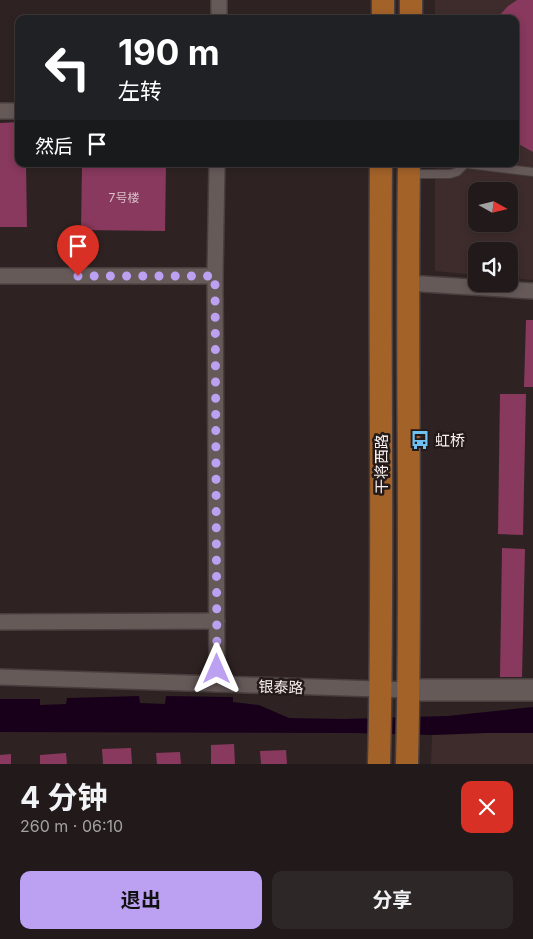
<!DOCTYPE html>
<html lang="zh">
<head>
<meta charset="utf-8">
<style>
	body { margin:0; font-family:Inter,"Noto Sans SC",sans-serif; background:#2e2727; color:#f1f3f6; height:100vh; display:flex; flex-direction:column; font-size:19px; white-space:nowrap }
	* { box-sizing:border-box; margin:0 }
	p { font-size:16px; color:#a2a1a2 }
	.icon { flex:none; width:28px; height:28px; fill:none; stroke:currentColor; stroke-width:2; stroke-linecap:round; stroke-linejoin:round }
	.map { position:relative; height:764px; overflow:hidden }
	.details { display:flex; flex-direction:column; background:#221a1a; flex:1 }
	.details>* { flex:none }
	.hud { position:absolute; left:15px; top:15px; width:504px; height:152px; border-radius:10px; box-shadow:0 2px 8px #0003,0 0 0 1px #3f3839; background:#202124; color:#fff; overflow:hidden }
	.needle { width:32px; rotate:98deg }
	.tools { position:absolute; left:468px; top:182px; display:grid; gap:10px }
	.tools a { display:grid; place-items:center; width:50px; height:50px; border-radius:10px; background:#221a1a; box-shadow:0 2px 8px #0003,0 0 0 1px #3f3839; font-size:25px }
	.pin { position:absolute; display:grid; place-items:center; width:42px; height:42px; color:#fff; margin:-51px -21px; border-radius:50% 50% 50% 0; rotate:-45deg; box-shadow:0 0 5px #0007 }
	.pin .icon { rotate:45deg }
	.me { position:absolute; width:55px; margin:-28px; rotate:0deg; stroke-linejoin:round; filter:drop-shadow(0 0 4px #0008) }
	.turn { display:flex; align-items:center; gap:18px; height:105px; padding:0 20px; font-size:22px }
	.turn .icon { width:65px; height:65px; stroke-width:2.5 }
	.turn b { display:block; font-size:35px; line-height:42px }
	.then { display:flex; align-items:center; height:48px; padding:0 20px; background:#0003; gap:10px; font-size:19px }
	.round { display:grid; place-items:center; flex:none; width:52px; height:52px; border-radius:10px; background:#2e2727 }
	.headline { display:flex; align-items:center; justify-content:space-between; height:85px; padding:0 20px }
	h1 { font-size:30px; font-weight:700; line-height:38px }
	.cta { display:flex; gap:10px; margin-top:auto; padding:10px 20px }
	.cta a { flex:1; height:58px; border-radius:10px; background:#bca0f2; color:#111; font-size:20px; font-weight:700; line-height:58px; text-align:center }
	.cta a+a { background:#2e2727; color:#f1f3f6 }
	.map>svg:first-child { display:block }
	.built { fill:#3d2c2b; fill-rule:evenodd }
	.water { fill:#18001b }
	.building { fill:#88395d }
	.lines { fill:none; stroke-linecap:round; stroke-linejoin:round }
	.lane-casing { stroke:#483e3d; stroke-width:10 }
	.street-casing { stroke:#483e3d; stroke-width:18 }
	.secondary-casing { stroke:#483e3d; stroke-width:24 }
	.primary-casing { stroke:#483e3d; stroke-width:25 }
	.lane { stroke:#665a59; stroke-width:8 }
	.street { stroke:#665a59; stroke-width:15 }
	.secondary { stroke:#665a59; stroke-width:21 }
	.primary { stroke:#a36228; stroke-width:22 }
	.route { stroke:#bca0f2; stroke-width:9; stroke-dasharray:0 16.2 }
	.labels { text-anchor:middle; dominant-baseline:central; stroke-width:5; stroke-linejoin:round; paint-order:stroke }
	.number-label { font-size:12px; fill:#dbc2ca }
	.poi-label { font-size:15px; fill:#f7f0ef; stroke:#241a19; text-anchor:start }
	.street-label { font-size:15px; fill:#f7f0ef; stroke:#241a19 }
</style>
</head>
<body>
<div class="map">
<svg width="533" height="764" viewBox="0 0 533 764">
	<rect width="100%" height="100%" fill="#2e2322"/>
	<g class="built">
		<path d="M435,0H533V280L509,278V251H476V275L435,271V164H515V19H435ZM476,191H509V224H476Z"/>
		<path d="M485,733H533V764H431L432,735Z"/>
	</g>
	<path class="water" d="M139,696L140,703L165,704L166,696L233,697V702L259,705L289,718L343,719L447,716L533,707V733H485L432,735L352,733L0,732V699H40V705L66,704L67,698Z"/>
	<g class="building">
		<path d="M517,0H533V152L515,142V19H496L508,6Z"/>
		<path d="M19,122V164H26L27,227H0V123Z"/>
		<path d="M82,164H166L165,231L81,230Z"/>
		<path d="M526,320H533V387H524Z"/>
		<path d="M500,394H526L523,535L498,534Z"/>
		<path d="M502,548L525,549L522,677H500Z"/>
		<path d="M234,744L235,764H211V745Z"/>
		<path d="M131,748L132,764H103L102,749Z"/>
		<path d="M286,750L287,764H261L260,751Z"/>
		<path d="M180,752L181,764H157L156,753Z"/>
		<path d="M66,753L67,764H40V755Z"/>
		<path d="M11,754V764H0V755Z"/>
	</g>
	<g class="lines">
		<g class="lane-casing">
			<g id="lane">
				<path d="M467,164L533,172"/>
				<path d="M411,174H450L457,172L465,164"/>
			</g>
		</g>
		<g class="street-casing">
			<g id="street">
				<path d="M219,19V0"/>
				<path d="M0,111H19"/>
				<path d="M0,276H215L217,684"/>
				<path d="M215,276L217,164"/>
				<path d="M407,283L533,291"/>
				<path d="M0,622L217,621"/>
				<path d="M0,677L409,690"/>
			</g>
		</g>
		<g class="secondary-casing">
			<path id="secondary" d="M409,690H533"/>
		</g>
		<g class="primary-casing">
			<g id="primary">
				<path d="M383,19V0"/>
				<path d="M411,19V0"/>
				<path d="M379,764C384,564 379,364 381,164"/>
				<path d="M407,764C412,564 406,364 409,164"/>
			</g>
		</g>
		<use href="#lane" class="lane"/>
		<use href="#street" class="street"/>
		<use href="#secondary" class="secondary"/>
		<use href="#primary" class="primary"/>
	</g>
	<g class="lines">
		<path class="route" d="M78,276H215L217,669"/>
	</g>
	<defs>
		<g id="bus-bare" transform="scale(1.5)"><path d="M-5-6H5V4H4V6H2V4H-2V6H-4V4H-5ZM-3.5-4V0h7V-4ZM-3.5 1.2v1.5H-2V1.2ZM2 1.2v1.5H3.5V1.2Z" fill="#6fc2f4" stroke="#241a19" stroke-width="2.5" paint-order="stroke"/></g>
	</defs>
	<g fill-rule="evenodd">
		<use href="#bus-bare" x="420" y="440"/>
	</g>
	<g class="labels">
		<g class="number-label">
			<text x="124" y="197">7号楼</text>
		</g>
		<g class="poi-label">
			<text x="435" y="440">虹桥</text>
		</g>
		<g class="street-label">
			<text transform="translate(381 464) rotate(-90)">干将西路</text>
			<text transform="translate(281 687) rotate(2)">银泰路</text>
		</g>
	</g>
</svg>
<div class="tools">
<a><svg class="needle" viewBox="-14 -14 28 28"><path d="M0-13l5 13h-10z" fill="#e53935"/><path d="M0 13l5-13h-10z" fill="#a2a1a2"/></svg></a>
<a><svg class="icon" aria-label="sound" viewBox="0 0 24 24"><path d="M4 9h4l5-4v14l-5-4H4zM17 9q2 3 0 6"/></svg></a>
</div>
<div class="pin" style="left:78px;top:276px;background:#d93025"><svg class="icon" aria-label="arrive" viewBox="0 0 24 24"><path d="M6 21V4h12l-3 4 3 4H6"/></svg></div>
<svg class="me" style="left:217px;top:669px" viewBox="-20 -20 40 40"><path d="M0-17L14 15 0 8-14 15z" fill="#bca0f2" stroke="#fff" stroke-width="4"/></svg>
<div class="hud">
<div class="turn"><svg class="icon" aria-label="left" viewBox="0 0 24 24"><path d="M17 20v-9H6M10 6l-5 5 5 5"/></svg><div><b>190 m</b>左转</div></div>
<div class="then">然后<svg class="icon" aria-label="arrive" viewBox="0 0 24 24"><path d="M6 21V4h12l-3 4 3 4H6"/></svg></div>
</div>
</div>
<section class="details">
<div class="headline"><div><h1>4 分钟</h1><p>260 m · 06:10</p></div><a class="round" style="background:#d93025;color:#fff"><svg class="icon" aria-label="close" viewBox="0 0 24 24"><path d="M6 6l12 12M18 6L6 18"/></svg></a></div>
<div class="cta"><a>退出</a><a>分享</a></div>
</section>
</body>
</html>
